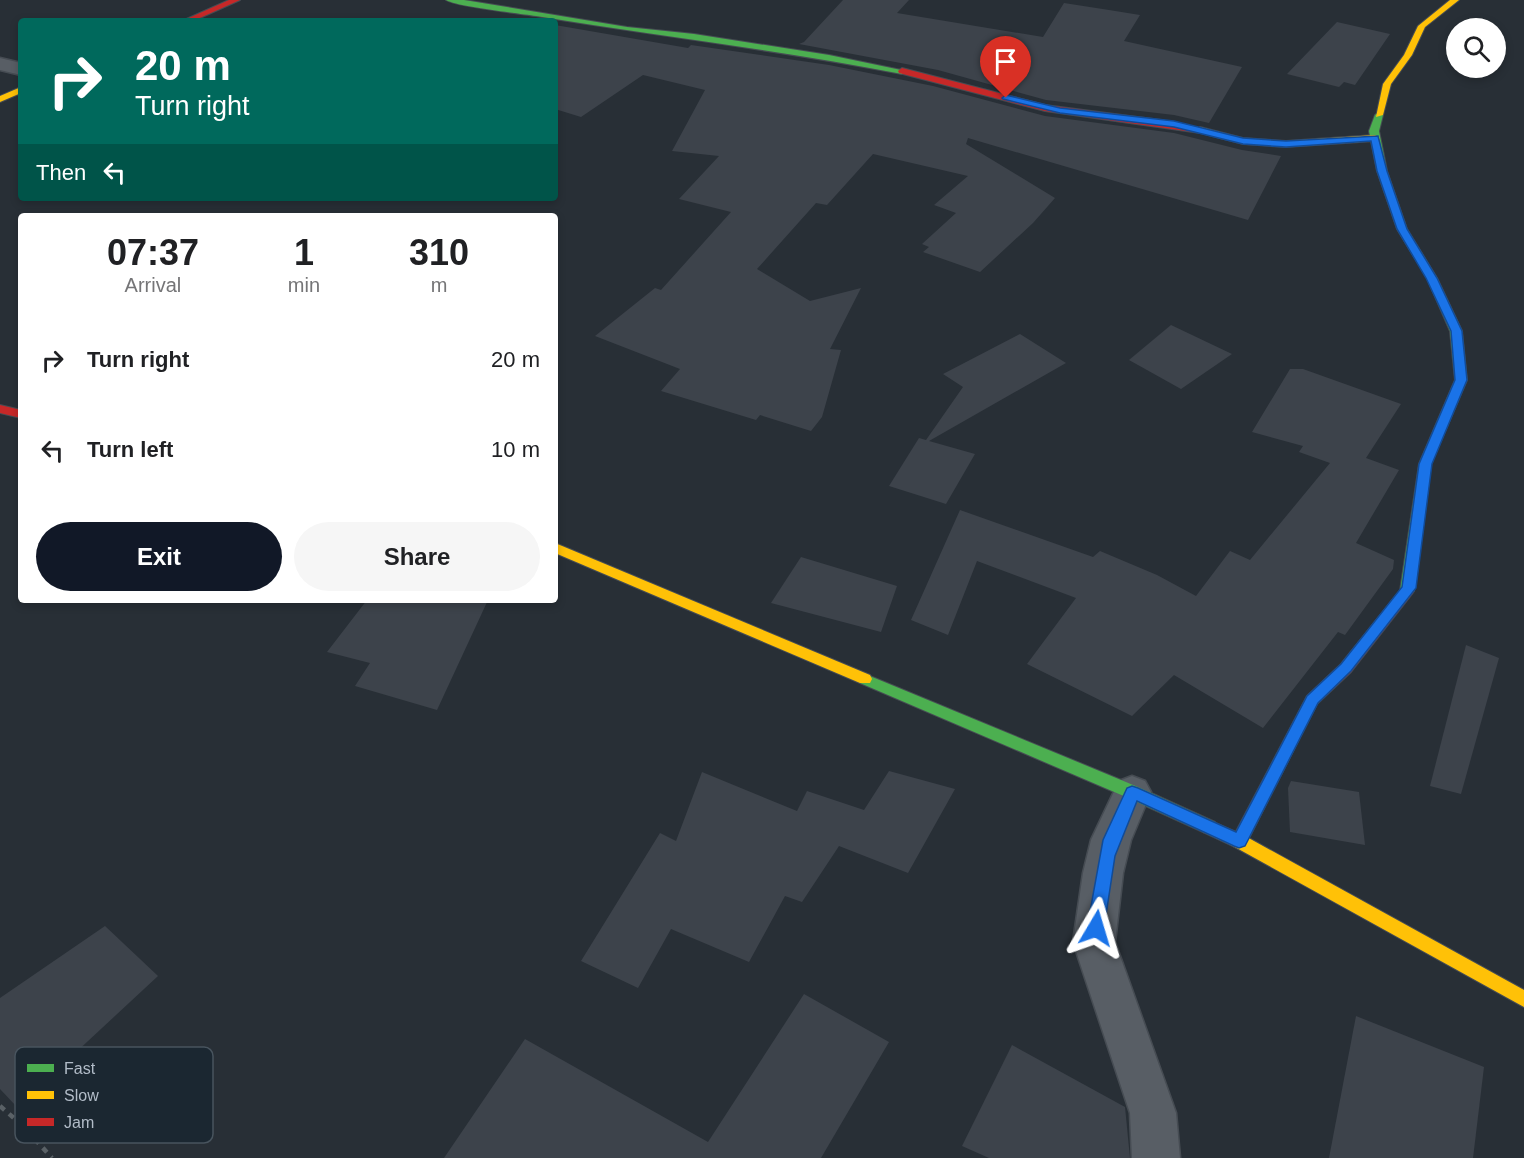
<!DOCTYPE html>
<html lang="en">
<head>
<meta charset="utf-8">
<style>
	body { margin:0; font-family:Helvetica,sans-serif; background:#f6f6f6; color:#202124; height:100vh; display:flex; flex-direction:column; font-size:22px; white-space:nowrap }
	* { box-sizing:border-box; margin:0 }
	p { font-size:20px; color:#757577 }
	.icon { flex:none; width:33px; height:33px; fill:none; stroke:currentColor; stroke-width:2; stroke-linecap:round; stroke-linejoin:round }
	.map { position:relative; flex:1; overflow:hidden }
	.drawer { position:absolute; left:18px; top:213px; width:540px; height:390px; display:flex; flex-direction:column; background:#fff; border-radius:6px; box-shadow:0 3px 9px #0003 }
	.drawer>* { flex:none }
	.banner { position:absolute; left:18px; top:18px; width:540px; height:183px; border-radius:6px; box-shadow:0 3px 9px #0003; background:#00695c; color:#fff; overflow:hidden }
	.buttons { position:absolute; left:1446px; top:18px; display:grid; gap:12px }
	.buttons a { display:grid; place-items:center; width:60px; height:60px; border-radius:50%; background:#fff; box-shadow:0 3px 9px #0003; font-size:30px }
	.pin { position:absolute; display:grid; place-items:center; width:51px; height:51px; color:#fff; margin:-62px -26px; border-radius:50% 50% 50% 0; rotate:-45deg; box-shadow:0 0 6px #0007 }
	.pin .icon { rotate:45deg }
	.me { position:absolute; width:66px; margin:-33px; rotate:7deg; stroke-linejoin:round; filter:drop-shadow(0 0 4px #0008) }
	.turn { display:flex; align-items:center; gap:21px; height:126px; padding:0 18px; font-size:27px }
	.turn .icon { width:78px; height:78px; stroke-width:2.5 }
	.turn b { display:block; font-size:42px; line-height:51px }
	.then { display:flex; align-items:center; height:57px; padding:0 18px; background:#0003; gap:12px; font-size:22px }
	.eta { display:flex; justify-content:space-evenly; align-items:center; height:102px; text-align:center }
	.eta b { font-size:36px; font-weight:600; line-height:42px }
	.button { display:flex; gap:12px; margin-top:auto; padding:12px 18px }
	.button a { flex:1; height:69px; border-radius:36px; background:#111827; color:#fff; font-size:24px; font-weight:600; line-height:69px; text-align:center }
	.button a+a { background:#f6f6f6; color:#202124 }
	ul { padding:0; list-style:none }
	li { display:flex; align-items:center; gap:18px; height:90px; padding:0 18px }
	li div { flex:1 }
	li b { display:block; font-size:22px }
	li em { font-style:normal }
	.map>svg:first-child { display:block }
	.building { fill:#3d434b }
	.lines { fill:none; stroke-linecap:round; stroke-linejoin:round }
	.street-casing { stroke:#464c53; stroke-width:3 }
	.fast-casing { stroke:#464c53; stroke-width:2 }
	.slow-casing { stroke:#464c53; stroke-width:2 }
	.jam-casing { stroke:#464c53; stroke-width:2 }
	.path { stroke:#5a6166; stroke-width:4.5; stroke-dasharray:6 6; stroke-linecap:butt }
	.street { fill:#585e65; fill-rule:evenodd }
	.fast { fill:#4caf50; fill-rule:evenodd }
	.slow { fill:#ffc107; fill-rule:evenodd }
	.jam { fill:#c62828; fill-rule:evenodd }
	.route { fill:#1a73e8; stroke:#114b97; stroke-width:1.5 }
	.key { fill:#1b2731; stroke:#48545e; stroke-width:1.5 }
	.key-label { font-size:16px; fill:#b2bcc8 }
</style>
</head>
<body>
<div class="map">
<svg width="1524" height="1158" viewBox="0 0 1524 1158">
	<rect width="100%" height="100%" fill="#282f36"/>
	<g class="building">
		<path d="M843,0H909L897,13L1043,37L1064,3L1109,10L1140,15L1124,41L1242,67L1209,123L1174,115L1046,100L938,70L799,44L804,42Z"/>
		<path d="M1337,22L1390,34L1355,85L1344,82L1339,87L1287,74Z"/>
		<path d="M555,25L688,48L691,45L829,65L933,86L1045,116L1174,133L1242,150L1281,156L1248,220L968,138L966,144L1055,198L1033,223L980,272L923,252L929,247L922,244L956,213L934,205L968,176L873,154L827,205L816,203L757,269L810,301L861,288L830,349L841,350L822,417L811,431L760,415L756,420L661,391L680,369L595,336L655,288L661,290L731,212L679,199L719,156L672,151L705,90L643,75L581,117L555,109Z"/>
		<path d="M1171,325L1232,354L1181,389L1129,360Z"/>
		<path d="M1020,334L1066,363L929,441L975,454L946,504L889,486L919,438L926,440L963,387L943,374Z"/>
		<path d="M1290,369H1303L1401,404L1366,458L1399,470L1356,543L1394,560L1393,569L1345,635L1338,632L1263,728L1174,675L1132,716L1027,664L1076,598L977,561L948,635L911,620L960,510L1093,557L1100,551L1157,575L1196,596L1230,551L1250,560L1330,463L1299,452L1303,446L1252,432Z"/>
		<path d="M801,557L897,586L881,632L771,603Z"/>
		<path d="M367,600H488L437,710L355,686L370,663L327,652Z"/>
		<path d="M1466,645L1499,658L1461,794L1430,786Z"/>
		<path d="M889,771L955,789L908,873L839,846L802,902L785,896L749,962L671,929L638,988L581,961L660,833L676,841L702,772L797,811L807,791L864,810Z"/>
		<path d="M1291,781L1359,792L1365,845L1290,832L1288,788Z"/>
		<path d="M105,926L158,976L17,1107L0,1089V998Z"/>
		<path d="M804,994L889,1042L821,1158H444L525,1039L708,1142Z"/>
		<path d="M1356,1016L1484,1067L1473,1158H1329Z"/>
		<path d="M1012,1045L1125,1107L1130,1158H989L962,1146Z"/>
	</g>
	<g class="lines">
		<g class="street-casing">
			<g id="street">
				<path d="M0,58L21,63V75L0,70Z"/>
				<path d="M1132,776L1145,781L1151,792L1131,840L1123,873L1115,942L1176,1113L1180,1158H1132L1130,1113L1073,942L1083,873L1091,840L1119,781Z"/>
			</g>
		</g>
		<g class="fast-casing">
			<g id="fast">
				<path d="M446,0H464L627,27L694,34L829,55L906,71L902,74C780,50 658,36 536,16C518,13 458,7 446,0Z"/>
				<path d="M1379,112L1383,115L1379,131L1387,171L1407,229L1437,278L1462,331L1467,380L1431,464L1414,591L1407,596L1400,591L1419,464L1455,380L1450,331L1427,278L1397,229L1377,171L1369,131L1375,115Z"/>
				<path d="M865,674L1138,787L1215,822L1217,827L1215,832L1209,834L1203,832L1126,797L860,683L858,679L860,675Z"/>
			</g>
		</g>
		<g class="slow-casing">
			<g id="slow">
				<path d="M1450,0H1459L1425,27L1412,55L1391,84L1383,115L1376,117L1383,84L1404,55L1418,26Z"/>
				<path d="M21,87V93L0,102V96Z"/>
				<path d="M1200,127L1243,138L1286,141L1375,135L1380,138L1375,141L1286,147L1243,144L1197,132L1195,130Z"/>
				<path d="M555,543L870,675L872,679L870,683H860L555,553Z"/>
				<path d="M1209,820L1245,836L1524,990V1007L1233,846L1203,832L1201,827L1203,822Z"/>
			</g>
		</g>
		<g class="jam-casing">
			<g id="jam">
				<path d="M229,0H240L193,21H182Z"/>
				<path d="M902,68L1045,105L1161,120L1205,130L1200,133L1045,111L899,73L898,71Z"/>
				<path d="M0,405L21,410V418L0,413Z"/>
				<path d="M1407,586L1412,588L1414,591L1412,594L1351,672L1317,704L1245,846L1239,848L1233,846L1231,841L1307,696L1341,664L1402,588Z"/>
			</g>
		</g>
		<path class="path" d="M0,1106L23,1126L52,1158"/>
		<use href="#street" class="street"/>
		<use href="#fast" class="fast"/>
		<use href="#slow" class="slow"/>
		<use href="#jam" class="jam"/>
	</g>
	<path class="route" d="M1006,95L1060,108L1174,121L1243,138L1286,141L1378,136L1387,171L1407,229L1437,278L1462,331L1467,380L1432,464L1416,588L1351,671L1318,703L1245,846L1239,848L1234,846L1137,801L1115,856L1104,928L1102,933L1096,936L1090,933L1087,928L1103,840L1127,788L1132,786L1138,788L1236,832L1307,696L1341,664L1402,587L1419,464L1455,380L1451,331L1426,278L1397,229L1377,171L1371,141L1286,147L1243,144L1174,127L1060,113L1003,99L1002,98Z"/>
	<rect x="15" y="1047" width="198" height="96" rx="9" class="key"/>
	<rect x="27" y="1064" width="27" height="8" fill="#4caf50"/>
	<rect x="27" y="1091" width="27" height="8" fill="#ffc107"/>
	<rect x="27" y="1118" width="27" height="8" fill="#c62828"/>
	<g class="key-label">
		<text x="64" y="1074">Fast</text>
		<text x="64" y="1101">Slow</text>
		<text x="64" y="1128">Jam</text>
	</g>
</svg>
<div class="buttons">
<a><svg class="icon" aria-label="search" viewBox="0 0 24 24"><circle cx="10" cy="10" r="6"/><path d="M15 15l6 6"/></svg></a>
</div>
<div class="pin" style="left:1006px;top:98px;background:#d93025"><svg class="icon" aria-label="arrive" viewBox="0 0 24 24"><path d="M6 21V4h12l-3 4 3 4H6"/></svg></div>
<svg class="me" style="left:1096px;top:928px" viewBox="-20 -20 40 40"><path d="M0-17L14 15 0 8-14 15z" fill="#1a73e8" stroke="#fff" stroke-width="4"/></svg>
<div class="banner">
<div class="turn"><svg class="icon" aria-label="right" viewBox="0 0 24 24"><path d="M7 20v-9h11M14 6l5 5-5 5"/></svg><div><b>20 m</b>Turn right</div></div>
<div class="then">Then<svg class="icon" aria-label="left" viewBox="0 0 24 24"><path d="M17 20v-9H6M10 6l-5 5 5 5"/></svg></div>
</div>
<section class="drawer">
<div class="eta">
<div><b>07:37</b><p>Arrival</p></div>
<div><b>1</b><p>min</p></div>
<div><b>310</b><p>m</p></div>
</div>
<ul>
<li><svg class="icon" aria-label="right" viewBox="0 0 24 24"><path d="M7 20v-9h11M14 6l5 5-5 5"/></svg><div><b>Turn right</b></div><em>20 m</em></li>
<li><svg class="icon" aria-label="left" viewBox="0 0 24 24"><path d="M17 20v-9H6M10 6l-5 5 5 5"/></svg><div><b>Turn left</b></div><em>10 m</em></li>
</ul>
<div class="button"><a>Exit</a><a>Share</a></div>
</section>
</div>
</body>
</html>
